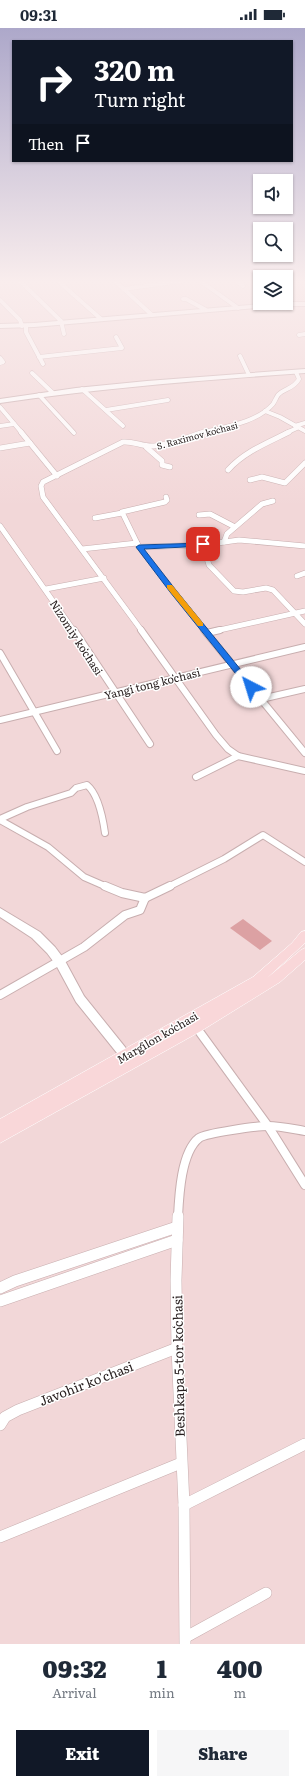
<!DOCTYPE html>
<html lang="en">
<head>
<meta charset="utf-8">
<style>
	body { margin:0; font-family:Literata,serif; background:#f6f6f7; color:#1f2937; height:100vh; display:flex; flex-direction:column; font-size:15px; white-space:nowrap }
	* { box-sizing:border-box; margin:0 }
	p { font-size:13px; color:#747a83 }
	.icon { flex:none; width:22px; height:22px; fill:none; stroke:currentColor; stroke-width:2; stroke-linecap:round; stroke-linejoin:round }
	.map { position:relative; height:1616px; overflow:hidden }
	.sheet { display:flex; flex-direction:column; background:#fff; flex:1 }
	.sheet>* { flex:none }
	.guide { position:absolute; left:12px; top:12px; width:281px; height:122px; border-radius:0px; box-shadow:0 1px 3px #0004; background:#111827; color:#fff; overflow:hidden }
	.tools { position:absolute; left:253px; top:146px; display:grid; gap:8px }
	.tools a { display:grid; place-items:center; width:40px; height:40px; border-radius:0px; background:#fff; box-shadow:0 1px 3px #0004; font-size:20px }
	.pin { position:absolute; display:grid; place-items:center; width:34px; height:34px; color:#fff; margin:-17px; border-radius:8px; box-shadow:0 2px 6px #0006 }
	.me { position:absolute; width:44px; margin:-22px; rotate:320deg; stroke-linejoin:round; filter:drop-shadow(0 0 3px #0008) }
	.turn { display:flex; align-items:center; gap:14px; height:84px; padding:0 16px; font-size:18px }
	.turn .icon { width:52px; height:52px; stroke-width:2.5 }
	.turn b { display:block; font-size:28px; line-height:34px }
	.then { display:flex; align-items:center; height:38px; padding:0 16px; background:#0003; gap:8px; font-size:15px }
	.eta { display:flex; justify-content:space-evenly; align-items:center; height:68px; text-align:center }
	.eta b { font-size:24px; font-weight:800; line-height:28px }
	.primary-button { display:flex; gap:8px; margin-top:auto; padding:8px 16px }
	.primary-button a { flex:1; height:46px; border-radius:0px; background:#111827; color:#fff; font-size:16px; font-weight:800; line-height:46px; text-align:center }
	.primary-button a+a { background:#f6f6f7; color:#1f2937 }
	.status { display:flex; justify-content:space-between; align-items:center; height:28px; padding:0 20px; background:#fff; direction:ltr }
	.status svg { height:11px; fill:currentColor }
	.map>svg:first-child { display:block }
	.green { fill:#dca1a3 }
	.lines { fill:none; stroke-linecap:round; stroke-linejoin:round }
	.street-far4-casing { stroke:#c8aeaf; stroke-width:5 }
	.street-far3-casing { stroke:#c8aeaf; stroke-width:6 }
	.street-far2-casing { stroke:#c8aeaf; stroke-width:8 }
	.street-far1-casing { stroke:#c8aeaf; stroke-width:10 }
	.street-casing { stroke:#c8aeaf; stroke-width:12 }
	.secondary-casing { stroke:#c8aeaf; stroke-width:2 }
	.primary-casing { stroke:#fff; stroke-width:1 }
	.street-far4 { stroke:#fff; stroke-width:4 }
	.street-far3 { stroke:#fff; stroke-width:5 }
	.street-far2 { stroke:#fff; stroke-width:6 }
	.street-far1 { stroke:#fff; stroke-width:8 }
	.street { stroke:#fff; stroke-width:11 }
	.secondary { fill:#fff; fill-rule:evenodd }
	.primary { fill:#f9d7d9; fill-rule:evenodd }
	.route { fill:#1a73e8; stroke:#114b97 }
	.slow { fill:#f59e0b }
	.labels { text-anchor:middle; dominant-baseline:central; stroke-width:3; stroke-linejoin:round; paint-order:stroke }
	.far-street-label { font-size:9px; fill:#261d1d; stroke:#fff }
	.street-label { font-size:11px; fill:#261d1d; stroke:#fff }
	.near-street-label { font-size:13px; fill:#261d1d; stroke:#fff }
</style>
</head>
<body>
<div class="status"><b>09:31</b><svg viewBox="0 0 49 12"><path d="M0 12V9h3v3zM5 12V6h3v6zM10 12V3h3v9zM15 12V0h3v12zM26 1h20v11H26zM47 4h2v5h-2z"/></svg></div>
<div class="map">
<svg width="305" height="1616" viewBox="0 0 305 1616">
	<rect width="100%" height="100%" fill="#f2d7d8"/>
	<path class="green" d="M243,891L272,913L260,922L230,900Z"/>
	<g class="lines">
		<g class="street-far4-casing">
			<g id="street-far4">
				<path d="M19,252L61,293L64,306"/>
				<path d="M57,252L101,291"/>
				<path d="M114,252L152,287"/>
				<path d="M199,252L238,280"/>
				<path d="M235,252L243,258"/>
				<path d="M124,261L187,252"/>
				<path d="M286,268L288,269L286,274"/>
				<path d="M183,271H186L206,282"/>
				<path d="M0,272L20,292L22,298"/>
				<path d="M26,298V304L43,336"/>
				<path d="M299,307L305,306"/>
				<path d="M240,328L249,347"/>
				<path d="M39,329L122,320L116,309"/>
				<path d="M0,330L3,334L0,335"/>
				<path d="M32,345L53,365"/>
				<path d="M82,361L123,398"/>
				<path d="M39,367L74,405"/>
				<path d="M0,379L22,405"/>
				<path d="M106,382L168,372"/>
				<path d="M265,383L280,389L305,403"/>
				<path d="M0,398L14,396"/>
				<path d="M295,398L305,395"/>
				<path d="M200,405C223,399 257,395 273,376C275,373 276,370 278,367C284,360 294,361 299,351L296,344"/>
				<path d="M286,405L297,400"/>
			</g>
		</g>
		<g class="street-far3-casing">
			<g id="street-far3">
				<path d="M21,404L57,448"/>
				<path d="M146,419L162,433V437L170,439"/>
				<path d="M0,420L30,415"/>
				<path d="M228,442C244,424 267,415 289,404"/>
				<path d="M250,452L262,449L285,455L305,435"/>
				<path d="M166,469L167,472L165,474L122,484L139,519L205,603"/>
				<path d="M199,487L210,486L235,499"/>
				<path d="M95,490L122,485"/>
				<path d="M0,498L74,603"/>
				<path d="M224,514L227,506L262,476L273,473"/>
				<path d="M203,517L209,537L234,563L243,564L266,560L273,562L305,596"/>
				<path d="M139,519L203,517L239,512L305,518"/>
				<path d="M82,521L137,515"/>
				<path d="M297,548L305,545"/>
				<path d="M46,561L104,550"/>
				<path d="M142,603L43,469L41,458L43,454L123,414C134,413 143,419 154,418C170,417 188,409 204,404"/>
				<path d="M215,603L305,583"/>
			</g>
		</g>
		<g class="street-far2-casing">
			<g id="street-far2">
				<path d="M74,602L150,716"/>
				<path d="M141,602L216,707L228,721L238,728L305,743"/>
				<path d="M204,602L305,725"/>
				<path d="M207,605L220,602"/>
				<path d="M0,625L57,723"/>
				<path d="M261,671L305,661"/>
				<path d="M0,692L305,619"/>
				<path d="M196,749L238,728"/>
				<path d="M0,791L27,779L71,765L76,760L87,757C98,766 103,791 105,805"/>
				<path d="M0,792L48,819L84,849L107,859"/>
				<path d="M168,859L224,831L263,807L305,834"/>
			</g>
		</g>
		<g class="street-far1-casing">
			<g id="street-far1">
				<path d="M105,858L122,865L145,870"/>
				<path d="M145,870L170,858"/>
				<path d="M0,967L84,919L125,887L140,882L145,870"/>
				<path d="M196,999L268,1098L305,1157"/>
				<path d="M178,1189C179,1168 181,1124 199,1110C206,1105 257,1098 268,1098C280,1098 293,1101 305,1103"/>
			</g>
		</g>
		<g class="street-casing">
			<g id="street">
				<path d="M178,1188L176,1252L177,1320L184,1477L185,1616"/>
				<path d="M0,1260L15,1253L177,1199"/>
				<path d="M0,1273L177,1212"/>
				<path d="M0,1397L5,1389L18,1382L177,1320"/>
				<path d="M184,1477L305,1416"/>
				<path d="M0,1509L181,1435"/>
				<path d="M186,1609L266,1565"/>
			</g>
		</g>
		<g class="secondary-casing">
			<g id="secondary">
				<path d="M286,274H305V278H279L34,299L0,300V296L34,295Z"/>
				<path d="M305,341V345C203,352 101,360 0,375V371L76,360L147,353Z"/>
				<path d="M0,880L40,904L55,919L64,931L84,968L129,1024L131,1027L129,1030L125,1032L121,1030L76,974L56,937L47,925L32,910L0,889Z"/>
			</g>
		</g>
		<g class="primary-casing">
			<path id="primary" d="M305,903V915L267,950L301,922L305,920V932L280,954L201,1003L0,1115V1091L253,949L292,915L301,904Z"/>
		</g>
		<use href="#street-far4" class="street-far4"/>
		<use href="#street-far3" class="street-far3"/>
		<use href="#street-far2" class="street-far2"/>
		<use href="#street-far1" class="street-far1"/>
		<use href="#street" class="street"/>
		<use href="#secondary" class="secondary"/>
		<use href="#primary" class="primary"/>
	</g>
	<linearGradient id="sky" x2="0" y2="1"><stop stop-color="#ada8ca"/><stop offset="0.53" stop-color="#f9eded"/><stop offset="1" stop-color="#f9eded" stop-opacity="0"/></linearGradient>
	<rect width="305" height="478" fill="url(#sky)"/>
	<path class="route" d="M203,515H206V518L144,521L175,561L254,658V661H248L170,564L136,519L139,517Z"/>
	<path class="slow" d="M167,557H172L203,595V598H198L167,560Z"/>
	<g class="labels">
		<g class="far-street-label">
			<text transform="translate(197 407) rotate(-15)">S. Raximov koʻchasi</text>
		</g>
		<g class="street-label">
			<text transform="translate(77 609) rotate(57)">Nizomiy koʻchasi</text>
			<text transform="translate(152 655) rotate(-14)">Yangi tong koʻchasi</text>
			<text transform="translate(157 1009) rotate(-30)">Margʻilon koʻchasi</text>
		</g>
		<g class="near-street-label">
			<text transform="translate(178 1338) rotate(-91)">Beshkapa 5-tor koʻchasi</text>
			<text transform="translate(86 1355) rotate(-21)">Javohir ko'chasi</text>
		</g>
	</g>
</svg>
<div class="tools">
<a><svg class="icon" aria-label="sound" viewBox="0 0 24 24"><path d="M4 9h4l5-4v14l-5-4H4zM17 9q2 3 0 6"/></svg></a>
<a><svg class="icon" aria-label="search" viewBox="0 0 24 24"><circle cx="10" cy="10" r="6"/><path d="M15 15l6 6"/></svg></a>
<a><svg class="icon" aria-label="layers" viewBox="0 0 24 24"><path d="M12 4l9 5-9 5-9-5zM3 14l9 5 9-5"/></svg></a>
</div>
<div class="pin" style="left:203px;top:516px;background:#d93025"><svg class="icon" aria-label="arrive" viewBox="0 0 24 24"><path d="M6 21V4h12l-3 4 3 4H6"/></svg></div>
<svg class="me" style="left:251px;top:659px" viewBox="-20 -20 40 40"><circle r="19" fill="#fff"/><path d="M0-13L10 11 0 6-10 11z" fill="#1a73e8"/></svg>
<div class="guide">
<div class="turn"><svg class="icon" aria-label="right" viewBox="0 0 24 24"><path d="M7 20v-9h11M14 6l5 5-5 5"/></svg><div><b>320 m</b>Turn right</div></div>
<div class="then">Then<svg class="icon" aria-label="arrive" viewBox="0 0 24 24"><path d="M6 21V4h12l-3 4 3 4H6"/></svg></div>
</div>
</div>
<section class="sheet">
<div class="eta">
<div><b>09:32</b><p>Arrival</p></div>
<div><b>1</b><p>min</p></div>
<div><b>400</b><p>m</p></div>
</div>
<div class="primary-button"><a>Exit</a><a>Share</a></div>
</section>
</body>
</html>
